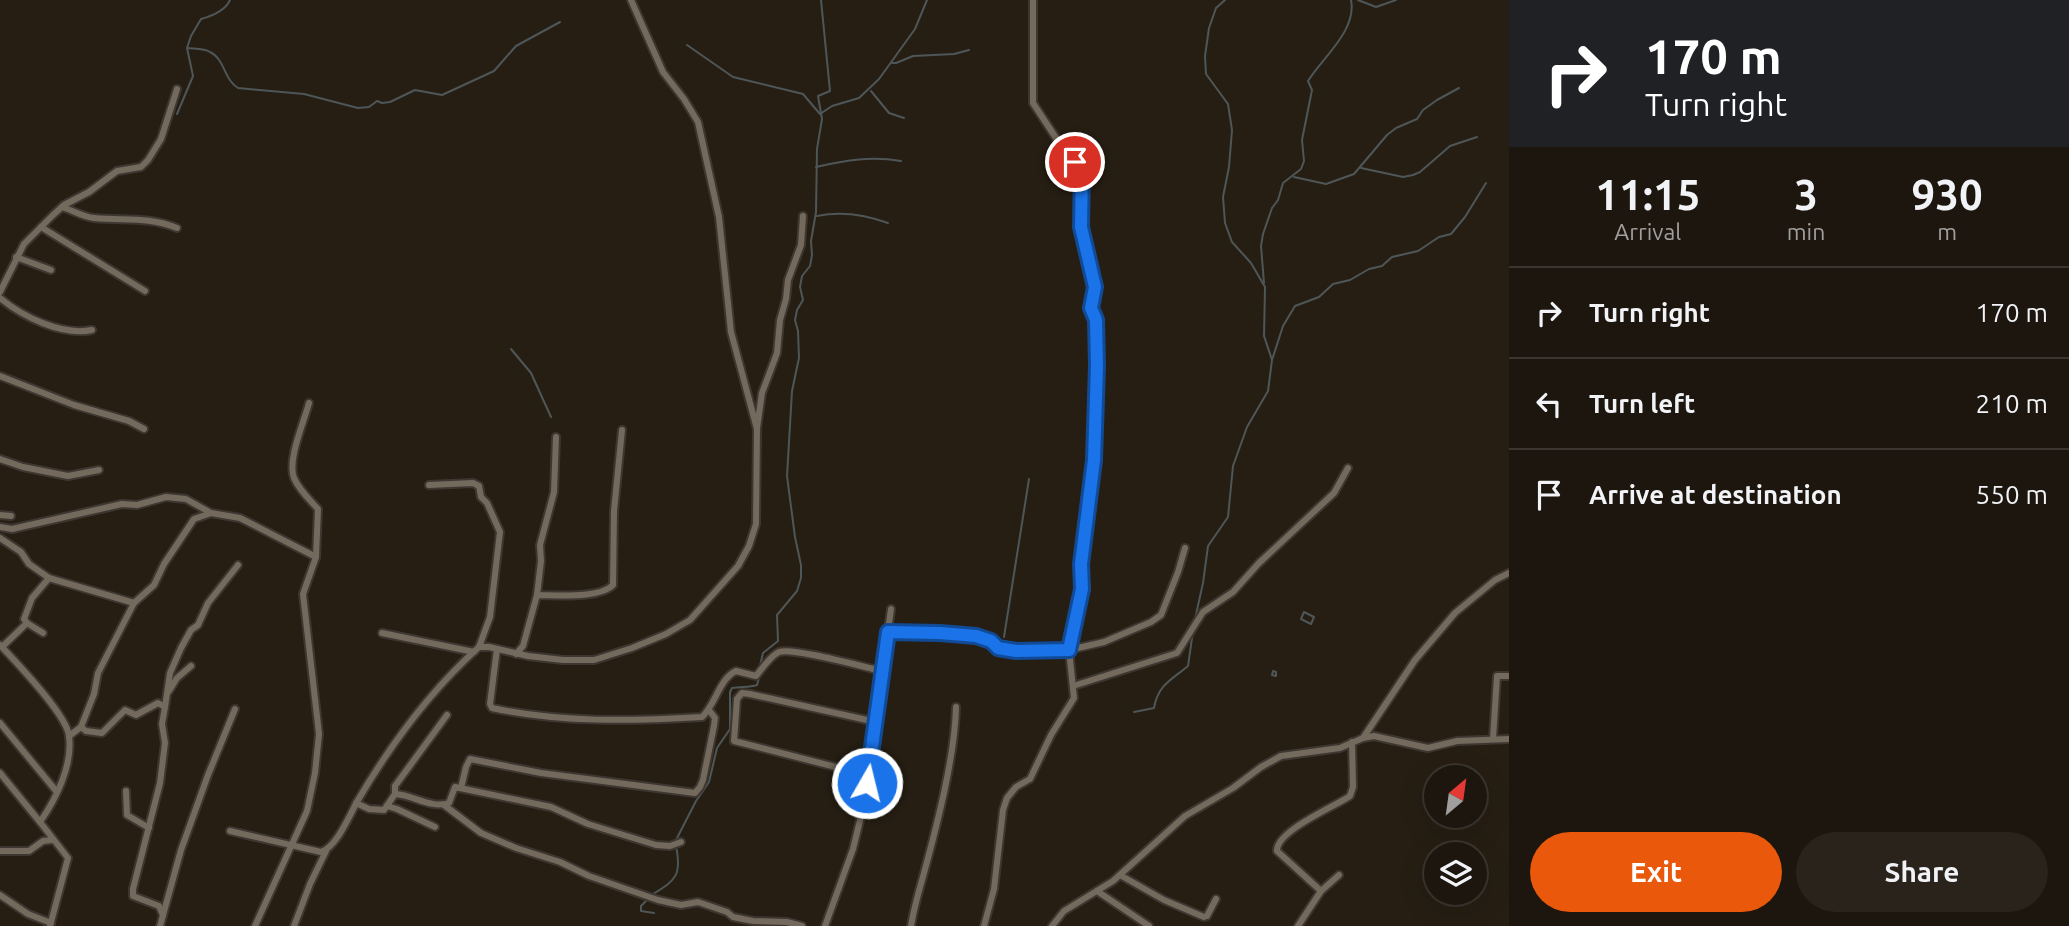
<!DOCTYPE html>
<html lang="en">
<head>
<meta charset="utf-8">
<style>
	body { margin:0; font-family:Ubuntu,sans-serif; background:#29231c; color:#f1f3f6; height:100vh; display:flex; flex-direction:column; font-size:26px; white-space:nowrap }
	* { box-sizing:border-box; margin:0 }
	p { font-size:23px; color:#a09f9e }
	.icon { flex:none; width:38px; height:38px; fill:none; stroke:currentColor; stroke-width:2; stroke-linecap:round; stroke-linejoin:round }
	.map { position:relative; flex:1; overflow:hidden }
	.drawer { display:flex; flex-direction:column; background:#1c160e; width:560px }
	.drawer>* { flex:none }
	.hud { background:#202124; color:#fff; overflow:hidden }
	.needle { width:46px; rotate:29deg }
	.buttons { position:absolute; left:1424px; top:765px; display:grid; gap:14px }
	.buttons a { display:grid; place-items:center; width:63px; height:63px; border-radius:50%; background:#1c160e; box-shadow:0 7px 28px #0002,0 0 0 2px #3a352e; font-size:35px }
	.pin { position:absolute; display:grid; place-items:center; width:60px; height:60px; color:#fff; margin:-30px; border:4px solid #fff; border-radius:50%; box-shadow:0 2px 7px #0007 }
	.me { position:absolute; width:77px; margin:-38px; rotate:8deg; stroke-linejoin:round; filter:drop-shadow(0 0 5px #0008) }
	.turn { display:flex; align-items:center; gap:24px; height:147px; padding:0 21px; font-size:32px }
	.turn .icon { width:91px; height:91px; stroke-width:2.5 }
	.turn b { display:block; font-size:49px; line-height:60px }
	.eta { display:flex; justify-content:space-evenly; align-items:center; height:119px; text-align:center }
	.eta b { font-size:42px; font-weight:600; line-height:49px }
	.action { display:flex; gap:14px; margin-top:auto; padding:14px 21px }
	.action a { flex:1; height:80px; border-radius:42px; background:#ea580c; color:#fff; font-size:28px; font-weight:600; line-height:80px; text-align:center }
	.action a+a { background:#29231c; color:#f1f3f6 }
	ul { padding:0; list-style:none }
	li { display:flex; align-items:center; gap:21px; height:91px; padding:0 21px; border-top:2px solid #3a352e }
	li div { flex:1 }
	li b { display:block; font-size:26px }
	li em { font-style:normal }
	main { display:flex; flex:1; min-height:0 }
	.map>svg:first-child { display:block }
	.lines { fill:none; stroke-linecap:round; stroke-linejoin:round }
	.stream { stroke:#4e5658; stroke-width:2 }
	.minor-casing { stroke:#3e3731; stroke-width:10 }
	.minor { stroke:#73695c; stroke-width:6 }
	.route-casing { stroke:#114b97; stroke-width:18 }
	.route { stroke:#1a73e8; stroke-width:12 }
</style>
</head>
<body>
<main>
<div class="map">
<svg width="1509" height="926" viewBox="0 0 1509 926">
	<rect width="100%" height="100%" fill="#261e13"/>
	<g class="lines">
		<g class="stream">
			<path d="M1358,0L1376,7L1396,0"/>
			<path d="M687,45L733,77L803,94L820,114L832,106L859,98L879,79L915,29L927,0"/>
			<path d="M187,48C194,49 204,48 210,52C225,59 224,80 238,88L304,94L358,108L369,107L377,101L382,103L390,102L415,90L442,95L494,71L516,46L560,22"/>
			<path d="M892,63H896L913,56L954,54L969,50"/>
			<path d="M871,91L889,113L904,118"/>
			<path d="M177,114L193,76L187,48L191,36L201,19C212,16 225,11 230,0"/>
			<path d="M816,167C846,160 872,156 901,161"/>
			<path d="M1361,168L1403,177L1413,175L1420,172L1450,146L1477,137"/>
			<path d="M1294,177L1326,184L1354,174L1387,135L1396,128L1417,119L1423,110L1437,100L1459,88"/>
			<path d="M817,216C840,211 866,215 888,223"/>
			<path d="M1264,283L1261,246L1263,234L1272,208L1278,200L1283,183L1301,169L1304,161L1302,140L1312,90L1308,81C1324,56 1357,30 1351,0"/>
			<path d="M511,349L531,373L551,417"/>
			<path d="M1272,360L1283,326L1295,306L1319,297L1333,284L1350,280L1369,269L1382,266L1392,257L1418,251L1439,237L1451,234L1465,217L1486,183"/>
			<path d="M1304,612L1314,617L1311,624L1301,619Z"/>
			<path d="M1195,619L1203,583L1208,546L1228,517L1233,466L1247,427L1268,391L1272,360L1264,336L1265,287L1251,263L1232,242L1225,223L1223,197L1229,167L1232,130L1228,104L1206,74L1205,56L1209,28L1216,8L1225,0"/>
			<path d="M1004,637L1029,479"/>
			<path d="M760,666L763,653L778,641L777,615L797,591L801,578V565L795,537L787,476L792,391L799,358L798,331L795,320L797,310L803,300L800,287L802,276L810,266L812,255L811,241L816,212L817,149L822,119L818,96L830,91L821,0"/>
			<path d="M1273,671L1276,672V676L1272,675Z"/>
			<path d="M1134,712L1154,708C1158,685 1171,680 1188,666L1193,631"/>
			<path d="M676,840L696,801L709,782L717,748L730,729V692L732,688C740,686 749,688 757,685L760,675"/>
			<path d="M653,894C676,880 682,875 676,846"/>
			<path d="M649,898L641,906V911L654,913"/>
		</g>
		<g class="minor-casing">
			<g id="minor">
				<path d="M62,207C72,210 83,217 94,218C123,221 149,216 177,228"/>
				<path d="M41,227L145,291"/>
				<path d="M16,257L51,270"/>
				<path d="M0,292L24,244L53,215L64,205L89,192L117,171L141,167L148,160L161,139L177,89"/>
				<path d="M0,298C23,317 62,336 92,330"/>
				<path d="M0,376L74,405L129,421L144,429"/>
				<path d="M757,428L762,393L777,353L780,320L786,299L788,280L801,245L803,216"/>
				<path d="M0,459L23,467L68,476L99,470"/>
				<path d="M429,485L473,483L479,486L481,497L487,503L500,532L490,617L479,647"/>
				<path d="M0,515L11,516"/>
				<path d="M0,527L12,529L122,504L137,505L166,497L186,499L211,513L240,518L316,557"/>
				<path d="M0,538L21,552L29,564L49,578L134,603"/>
				<path d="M537,595L541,561L540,545L554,492L556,437"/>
				<path d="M27,623L43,633"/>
				<path d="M888,632L940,633L976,636L991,641L998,648L1016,651L1069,650L1104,642L1151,622L1161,615L1178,572L1185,548"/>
				<path d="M382,633L474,652"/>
				<path d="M0,645C16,662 67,715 69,736C73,765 56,799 40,822L68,858L50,926"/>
				<path d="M2,647L27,623L24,619L32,598L49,578"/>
				<path d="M497,649L490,704L492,708C561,723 632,721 702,717C716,704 719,679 736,671L756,676C762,669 770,656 779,652C793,647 863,667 882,671"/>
				<path d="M516,654L523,646L537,595C557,595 599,599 613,585L614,511L622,430"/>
				<path d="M1073,686L1177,653L1203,612L1233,592L1259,563L1334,493L1348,468"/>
				<path d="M169,691L177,678L191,666"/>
				<path d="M165,707L170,673L181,648L191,630L198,625L208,603L238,565"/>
				<path d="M0,723L57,792"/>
				<path d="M81,727L86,731L102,733L125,710L136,715L158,703L165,707L162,724L165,743L160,783L133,889V896L159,906L163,915"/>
				<path d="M69,736L81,727L94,694L98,673L134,603L154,585L164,564L194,519L211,513"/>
				<path d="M1363,738L1374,736L1428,748L1457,741L1509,739"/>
				<path d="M1493,739L1497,676H1509"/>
				<path d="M0,773L40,822"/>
				<path d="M867,775L734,741L737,699L742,693L750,694L876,722"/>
				<path d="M461,788L466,767L470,759L541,773L695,793L700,787L703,780L714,726L715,718L709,710"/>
				<path d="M126,791L127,815L149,828"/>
				<path d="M395,794V786L447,715"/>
				<path d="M356,803L369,809L384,810L395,794C414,795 430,809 449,803L455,787L551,807L588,824L656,845L670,846L681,842"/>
				<path d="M444,805L481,833L516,848L560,862L589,876L658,900L681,905L698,902L727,912L733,917L753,921L787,922L802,926"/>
				<path d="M387,806L397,809L435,827"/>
				<path d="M230,831L321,852C337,847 350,814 358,800C391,744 430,691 479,647H489L528,656L563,660H594L632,648L666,634L690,620L738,566L749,546L756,524L757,429L731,332L719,217L698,122L684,99L663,72L631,0"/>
				<path d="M0,851H29L43,841L52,840"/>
				<path d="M1120,875L1164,900L1204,917L1207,916L1216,899"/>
				<path d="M1339,875L1321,891L1277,851C1276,831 1334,807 1350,796L1353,787L1352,742"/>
				<path d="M1097,891L1149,926"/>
				<path d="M0,895L28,914L51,923"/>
				<path d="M160,926L181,850L208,775L235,709"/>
				<path d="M255,926L307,811L315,773L319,734L303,594L316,557L318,509C310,500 299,490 294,478C287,460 304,422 309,403"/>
				<path d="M294,926L310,884L326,851"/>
				<path d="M825,926L853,849L864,804L891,609"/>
				<path d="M911,926C914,907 919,891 924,873C937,825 955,756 956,707"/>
				<path d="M984,926L994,889L1003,810L1007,798L1016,787L1030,779L1051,735L1074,698L1069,650L1082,589L1081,564L1094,460L1097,366L1096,320L1092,308L1095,287L1081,227L1082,170L1058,141L1033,103V0"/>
				<path d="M1052,926L1064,911L1113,881L1185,816L1233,788L1261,767L1281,756L1340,748L1363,738L1415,660L1455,613L1495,580L1509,573"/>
				<path d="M1298,926L1321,891"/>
			</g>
		</g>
		<use href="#minor" class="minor"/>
	</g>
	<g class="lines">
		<g class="route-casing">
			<path id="route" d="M867,783L888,632L940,633L976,636L991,641L998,648L1016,651L1069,650L1082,589L1081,564L1094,460L1097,366L1096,320L1091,308L1095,287L1081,227L1082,170L1075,162"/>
		</g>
		<use href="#route" class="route"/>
	</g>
</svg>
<div class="buttons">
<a><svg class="needle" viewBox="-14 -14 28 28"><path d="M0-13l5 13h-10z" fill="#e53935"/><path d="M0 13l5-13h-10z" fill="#a09f9e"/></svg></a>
<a><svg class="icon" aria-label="layers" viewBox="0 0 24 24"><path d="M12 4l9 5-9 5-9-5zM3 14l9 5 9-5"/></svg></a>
</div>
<div class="pin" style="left:1075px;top:162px;background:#d93025"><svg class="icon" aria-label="arrive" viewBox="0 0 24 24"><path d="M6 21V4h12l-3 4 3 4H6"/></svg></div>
<svg class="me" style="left:867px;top:783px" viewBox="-20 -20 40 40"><circle r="17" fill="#1a73e8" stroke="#fff" stroke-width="3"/><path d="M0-11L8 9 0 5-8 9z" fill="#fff"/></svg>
</div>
<section class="drawer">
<div class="hud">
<div class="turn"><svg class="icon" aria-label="right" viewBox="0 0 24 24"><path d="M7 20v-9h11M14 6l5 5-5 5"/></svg><div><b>170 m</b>Turn right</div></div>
</div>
<div class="eta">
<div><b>11:15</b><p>Arrival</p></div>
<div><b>3</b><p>min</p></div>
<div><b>930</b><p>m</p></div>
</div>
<ul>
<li><svg class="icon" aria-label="right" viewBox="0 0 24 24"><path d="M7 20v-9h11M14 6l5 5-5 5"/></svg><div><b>Turn right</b></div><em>170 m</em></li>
<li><svg class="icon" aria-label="left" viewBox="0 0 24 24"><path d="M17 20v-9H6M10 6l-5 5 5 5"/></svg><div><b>Turn left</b></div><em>210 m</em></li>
<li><svg class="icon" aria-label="arrive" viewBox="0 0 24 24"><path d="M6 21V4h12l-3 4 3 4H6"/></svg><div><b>Arrive at destination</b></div><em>550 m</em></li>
</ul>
<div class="action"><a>Exit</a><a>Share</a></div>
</section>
</main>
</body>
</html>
